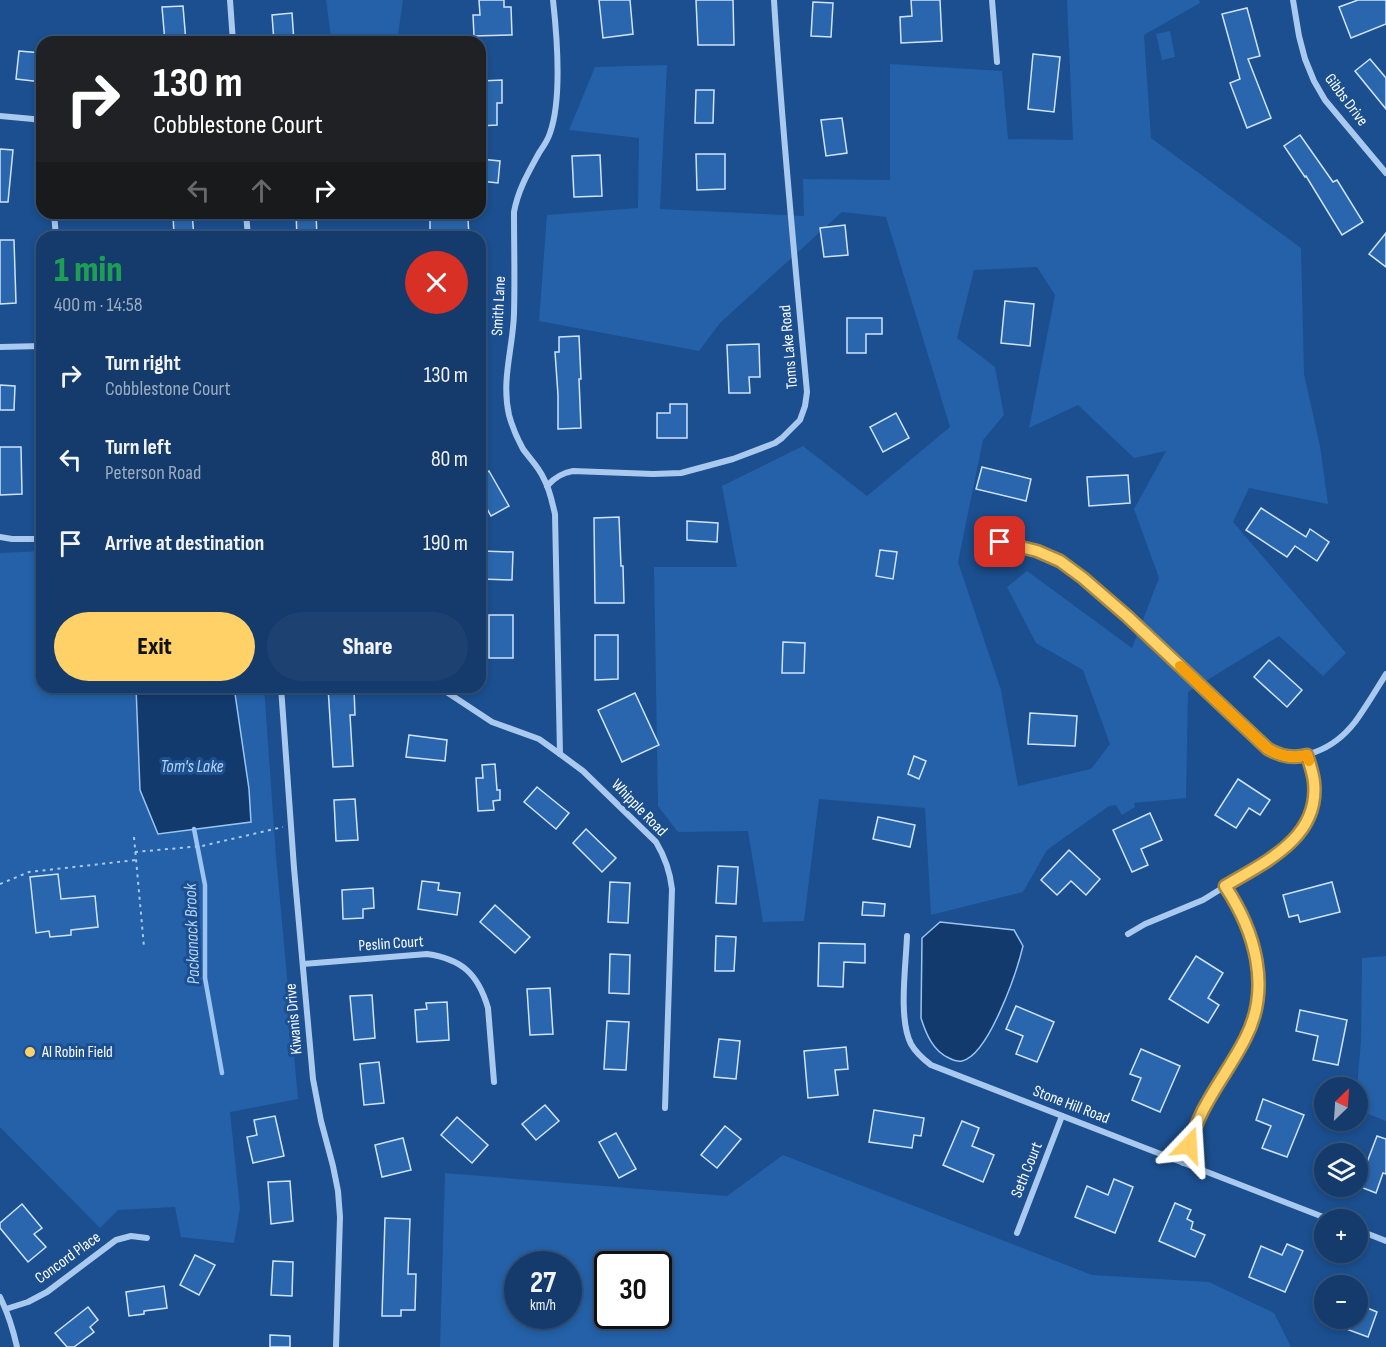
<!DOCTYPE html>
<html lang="en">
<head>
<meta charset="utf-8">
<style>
	body { margin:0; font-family:"Sofia Sans Condensed",sans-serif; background:#1d4271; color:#f1f3f6; height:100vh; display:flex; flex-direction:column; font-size:22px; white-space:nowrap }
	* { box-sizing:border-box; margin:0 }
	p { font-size:20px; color:#9dadc1 }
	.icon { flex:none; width:33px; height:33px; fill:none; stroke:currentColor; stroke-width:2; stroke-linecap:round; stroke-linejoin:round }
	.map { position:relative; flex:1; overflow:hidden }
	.details { position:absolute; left:36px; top:231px; width:450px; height:462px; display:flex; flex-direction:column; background:#143b6b; border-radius:18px; box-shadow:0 3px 9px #0003,0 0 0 2px #33557e }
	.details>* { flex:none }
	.hud { position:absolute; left:36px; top:36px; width:450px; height:183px; border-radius:18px; box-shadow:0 3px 9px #0003,0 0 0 2px #33557e; background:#202124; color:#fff; overflow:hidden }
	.needle { width:39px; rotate:25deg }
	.buttons { position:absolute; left:1314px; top:1077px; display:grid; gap:12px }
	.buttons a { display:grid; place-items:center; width:54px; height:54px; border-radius:50%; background:#143b6b; box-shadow:0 3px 9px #0003,0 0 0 2px #33557e; font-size:30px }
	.speed { position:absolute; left:504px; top:1251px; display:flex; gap:12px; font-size:30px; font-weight:700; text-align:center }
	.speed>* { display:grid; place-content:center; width:78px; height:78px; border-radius:50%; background:#143b6b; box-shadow:0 3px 9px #0003,0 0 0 2px #33557e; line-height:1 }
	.speed small { font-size:15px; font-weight:400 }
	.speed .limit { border:3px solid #111; border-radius:9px; background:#fff; color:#111 }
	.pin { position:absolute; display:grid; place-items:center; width:51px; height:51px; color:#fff; margin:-26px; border-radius:12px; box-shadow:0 3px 9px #0006 }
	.me { position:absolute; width:66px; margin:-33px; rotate:20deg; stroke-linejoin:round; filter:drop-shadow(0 0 4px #0008) }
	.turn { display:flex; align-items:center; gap:21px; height:126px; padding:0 18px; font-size:27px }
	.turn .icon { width:78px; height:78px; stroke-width:2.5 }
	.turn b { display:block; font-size:42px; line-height:51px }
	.lanes { display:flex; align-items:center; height:57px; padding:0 18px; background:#0003; justify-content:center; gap:30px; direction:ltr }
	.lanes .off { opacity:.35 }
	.round { display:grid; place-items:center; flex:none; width:63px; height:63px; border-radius:32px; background:#1d4271 }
	.head { display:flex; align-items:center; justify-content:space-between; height:102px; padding:0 18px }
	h1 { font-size:36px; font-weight:800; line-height:45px; color:#1e9e55 }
	.button { display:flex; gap:12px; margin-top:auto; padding:12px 18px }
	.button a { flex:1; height:69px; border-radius:36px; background:#ffd166; color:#111; font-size:24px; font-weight:800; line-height:69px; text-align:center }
	.button a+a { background:#1d4271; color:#f1f3f6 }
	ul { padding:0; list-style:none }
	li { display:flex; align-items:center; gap:18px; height:84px; padding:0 18px }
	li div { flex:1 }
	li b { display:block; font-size:22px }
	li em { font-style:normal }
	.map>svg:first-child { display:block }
	.green { fill:#2461a8; fill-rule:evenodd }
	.water { fill:#123a6d; stroke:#9cc4f0; stroke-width:1.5 }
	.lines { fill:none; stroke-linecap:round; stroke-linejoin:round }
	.stream { stroke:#9cc4f0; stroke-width:4.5 }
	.building { fill:#2a66ad; stroke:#cfe3fa; stroke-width:1.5 }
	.path { stroke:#a9c9ee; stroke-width:2; stroke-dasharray:3 4.5; stroke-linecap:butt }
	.street { stroke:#a9c9ee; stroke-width:6 }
	.route-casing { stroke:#a68842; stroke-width:15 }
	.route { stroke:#ffd166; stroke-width:10 }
	.slow { stroke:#f59e0b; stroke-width:10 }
	.poi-dot { fill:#ffd166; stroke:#1b4f8f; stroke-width:2 }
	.labels { text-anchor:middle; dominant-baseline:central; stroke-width:6; stroke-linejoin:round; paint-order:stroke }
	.street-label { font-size:16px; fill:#fff; stroke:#1b4f8f }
	.poi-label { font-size:16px; fill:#fff; stroke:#1b4f8f; text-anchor:start }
	.water-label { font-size:18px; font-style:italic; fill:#b5d3f5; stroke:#1b4f8f }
</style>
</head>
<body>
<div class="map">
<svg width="1386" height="1347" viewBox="0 0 1386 1347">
	<rect width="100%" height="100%" fill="#1b4f8f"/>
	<g class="green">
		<path d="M326,0H403L397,42H333L331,37Z"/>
		<path d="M1067,0H1199L1200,3L1144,35L1151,138L1301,248L1304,374L1320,446L1328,504L1249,488L1233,522L1346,653L1323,676L1279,636L1188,692L1186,798L1134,803L1135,807L1122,815L1116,805L1109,806L1047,850L1023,892L931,915L925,808L819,799L804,921L763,922L748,831L678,832L658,806L654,567H737L722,486L803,446L867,496L950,427L886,217L842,212L720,323L699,351L539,321L547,215L638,208L639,138L569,130L595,67L667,65L660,209L804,216L803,179L890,180V64L1002,71L1008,139L1073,140ZM1037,267L1055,295L1029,428L1078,405L1134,458L1166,451L1134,509L1159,578L1132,648L1027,571L1007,587L1036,643L1083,670L1110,744L1091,769L1018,786L1001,690L958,562L983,440L1004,415L995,367L957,338L974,270Z"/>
		<path d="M1170,31L1175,57L1162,60L1156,34Z"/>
		<path d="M42,551V687H264L276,856L298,1099L230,1112L240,1208L234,1243L181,1237L175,1207L118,1210L100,1228L0,1127V553Z"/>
		<path d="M1386,956V1121L1358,1110L1357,1087L1361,1041L1362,958Z"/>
		<path d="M783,1155L1092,1275L1209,1282L1274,1313L1291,1347H440L445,1173L727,1196ZM518,1264H568V1316H518ZM658,1264V1316H608V1264Z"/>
	</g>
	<g class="water">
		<path d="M136,687H234L249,789L251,822L158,834L140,790Z"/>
		<path d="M940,922L1014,930L1023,946C1017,971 989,1055 962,1061C958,1062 953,1060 949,1058C933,1051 926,1034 921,1018L922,938Z"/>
	</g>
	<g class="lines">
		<path class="stream" d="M194,829L205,885V978L222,1073"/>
	</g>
	<g class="building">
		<path d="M479,0H504V7H511L512,35L474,36L473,15H480Z"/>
		<path d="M599,0H630L633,34L603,38Z"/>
		<path d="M696,0H733L734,45H698Z"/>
		<path d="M911,0H940L942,41L901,43L900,17L912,16Z"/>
		<path d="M1358,0H1386V24L1351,38L1339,7Z"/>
		<path d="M813,2L833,3L831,37L811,36Z"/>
		<path d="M183,6L186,42H165L162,7Z"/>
		<path d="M1247,8L1260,56L1248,59L1271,118L1247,128L1230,83L1240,79L1222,14Z"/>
		<path d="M292,13L294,42H274L272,15Z"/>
		<path d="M19,51L42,53V82L16,79Z"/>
		<path d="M1033,54L1060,57L1054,112L1028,109Z"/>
		<path d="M1370,59L1386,78V109L1355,71Z"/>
		<path d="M502,80V103H497V125L480,126V81Z"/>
		<path d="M696,90H714L713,123H695Z"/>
		<path d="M842,118L847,153L826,156L821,120Z"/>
		<path d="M1300,135L1333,182L1337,180L1363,222L1342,235L1306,176L1305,177L1284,146Z"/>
		<path d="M0,149L13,150L8,202H0Z"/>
		<path d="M696,154H725V189L697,190Z"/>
		<path d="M600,155L602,196L574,197L572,156Z"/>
		<path d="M480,159L500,161L498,183L480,181Z"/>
		<path d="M173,213H192L194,237H174Z"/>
		<path d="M296,213H316L317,237H297Z"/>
		<path d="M430,213H460V219H468L469,237H430Z"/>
		<path d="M845,225L848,255L824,257L820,228Z"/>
		<path d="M1386,233V267L1369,254Z"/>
		<path d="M0,240H14L16,303L0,304Z"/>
		<path d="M1005,301L1034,304L1030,346L1001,343Z"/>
		<path d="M847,318H882V334H866V353H847Z"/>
		<path d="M579,336L581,379H579L581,428L558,429V395L555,352H559V337Z"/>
		<path d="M759,344L760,377H749L750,393H729L727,345Z"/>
		<path d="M0,385L15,386L14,410H0Z"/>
		<path d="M670,404H687V438H657V413H670Z"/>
		<path d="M896,413L909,438L883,452L870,427Z"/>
		<path d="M0,447H21L22,494L0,495Z"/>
		<path d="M982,467L1031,479L1026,501L976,489Z"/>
		<path d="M489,471L509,506L491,516L480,496V476Z"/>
		<path d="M1128,475L1130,503L1089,506L1087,477Z"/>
		<path d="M1261,508L1306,537L1310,529L1329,542L1317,561L1295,546L1287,557L1246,530Z"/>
		<path d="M619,517L621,566H623L624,603H595L594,518Z"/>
		<path d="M687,521L718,523L717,542L687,540Z"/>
		<path d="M880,550L897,552L893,579L876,576Z"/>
		<path d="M482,551L513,552L512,580L481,579Z"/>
		<rect x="489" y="615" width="24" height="43"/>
		<path d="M595,635H618V679L595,680Z"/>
		<path d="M783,642L805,643L804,673H782Z"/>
		<path d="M1269,660L1302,690L1287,707L1254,677Z"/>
		<path d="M328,687H347V689H354L355,715H350L353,766L333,767Z"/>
		<path d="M635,693L659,745L622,762L598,710Z"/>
		<path d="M1030,713L1077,716L1075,746L1028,744Z"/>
		<path d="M409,735L447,740L445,761L406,757Z"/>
		<path d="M914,756L926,761L919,779L908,774Z"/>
		<path d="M495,764L497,790H500V800L493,801L494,810L478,811L476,778H483L482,765Z"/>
		<path d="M1238,779L1270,800L1260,815L1249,808L1236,828L1215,815Z"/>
		<path d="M537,787L569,813L556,829L524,802Z"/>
		<path d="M355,799L358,840L336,841L334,800Z"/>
		<path d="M1150,813L1162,840L1141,849L1148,865L1132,872L1113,830Z"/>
		<path d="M878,817L915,825L910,847L873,839Z"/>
		<path d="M586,829L616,858L602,872L573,843Z"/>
		<path d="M1069,850L1100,879L1086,895L1071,881L1057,895L1041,880Z"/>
		<path d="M718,866L738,867L736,904L716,903Z"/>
		<path d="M58,874L61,899L95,896L98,927L71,930V935L50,937L49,931L36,933L30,877Z"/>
		<path d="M422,881L439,883L438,890L460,893L457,915L418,909Z"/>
		<path d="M610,882L630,883L628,923L608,922Z"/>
		<path d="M1332,882L1340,912L1300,922L1298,915L1289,917L1283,895Z"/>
		<path d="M373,888L374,908L363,909V918L343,919L342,890Z"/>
		<path d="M863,902L885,904L884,916L862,915Z"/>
		<path d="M495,905L530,937L515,953L480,922Z"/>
		<path d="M716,936L736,937L734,971H715Z"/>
		<path d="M819,943L865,944V963L844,962L843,987L818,986Z"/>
		<path d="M610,954L630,955L629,994L609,993Z"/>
		<path d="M1196,956L1223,973L1208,998L1219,1005L1208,1023L1169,999Z"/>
		<path d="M550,988L553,1034L530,1035L527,989Z"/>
		<path d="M372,995L375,1038L354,1040L350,996Z"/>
		<path d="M447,1002L449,1040L417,1042L415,1010L427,1009L426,1003Z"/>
		<path d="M1016,1006L1054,1022L1037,1062L1016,1054L1023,1036L1006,1029Z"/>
		<path d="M1300,1010L1347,1020L1338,1065L1313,1060L1318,1036L1296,1031Z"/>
		<path d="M607,1021L629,1022L626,1070L604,1069Z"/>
		<path d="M719,1039L740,1041L736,1079L714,1077Z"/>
		<path d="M846,1047L848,1069L835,1070L838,1095L808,1098L804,1051Z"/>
		<path d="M1141,1049L1180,1066L1160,1112L1132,1100L1141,1078L1130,1074Z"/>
		<path d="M379,1062L384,1103L364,1105L360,1064Z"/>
		<path d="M1263,1099L1304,1115L1287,1157L1262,1148L1271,1126L1256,1120Z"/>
		<path d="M545,1105L559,1121L536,1140L522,1124Z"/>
		<path d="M874,1110L924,1118L921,1136L914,1135L912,1148L869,1142Z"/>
		<path d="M275,1116L284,1156L253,1163L247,1137L257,1135L254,1120Z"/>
		<path d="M457,1117L488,1145L472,1163L441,1135Z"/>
		<path d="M962,1121L979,1128L972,1146L994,1155L983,1182L943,1165Z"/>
		<path d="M725,1126L741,1139L717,1168L701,1155Z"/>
		<path d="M616,1133L636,1169L619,1178L599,1142Z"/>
		<path d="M1377,1136L1386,1139V1174L1383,1173L1376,1193L1358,1186Z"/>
		<path d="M403,1138L411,1170L382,1177L375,1145Z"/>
		<path d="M1114,1179L1133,1187L1115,1233L1075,1217L1087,1186L1108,1195Z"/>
		<path d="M290,1181L293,1221L271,1224L268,1182Z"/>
		<path d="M1175,1203L1191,1210L1187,1219L1193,1222L1191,1229L1205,1235L1195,1257L1159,1241Z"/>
		<path d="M22,1204L42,1228L34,1234L46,1247L28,1262L0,1228V1223Z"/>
		<path d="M385,1218L410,1219L408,1274H416L415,1310H401V1316H382Z"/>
		<path d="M1287,1244L1303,1251L1285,1292L1249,1277L1261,1246L1282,1255Z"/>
		<path d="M195,1255L215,1265L199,1295L180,1285Z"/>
		<path d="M273,1261L293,1262L292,1296L271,1295Z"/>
		<path d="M164,1286L167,1308L144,1311V1314L129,1316L126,1292Z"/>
		<path d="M1358,1304L1377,1312L1368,1337L1322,1320V1318H1358Z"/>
		<path d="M88,1307L98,1320L90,1327L94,1332L74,1347H67L55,1333Z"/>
		<path d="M270,1335L290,1336V1347H270Z"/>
	</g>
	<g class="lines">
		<g class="path">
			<path d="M134,837L144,947"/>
			<path d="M135,852L202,846L283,827"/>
			<path d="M0,884L29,872L136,860"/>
		</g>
		<g class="street">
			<path d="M230,0L233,42"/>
			<path d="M553,0C557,36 562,99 550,133C548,140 543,147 539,153C528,173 518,190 514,212C514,246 515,280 514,314C513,348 501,380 509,415C512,426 517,438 523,449C530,459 539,467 544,479C550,490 552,502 555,514L560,754"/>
			<path d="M992,0L997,62"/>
			<path d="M1293,0L1299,36L1305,59L1314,81L1325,100L1386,173"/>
			<path d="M0,116L33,119L42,121"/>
			<path d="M54,213L56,237"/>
			<path d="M246,213L248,237"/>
			<path d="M0,347L42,346"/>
			<path d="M547,486C555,477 562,473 573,471L653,474L681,473L733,459L775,443L782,438L800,420L805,406L807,392C795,262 782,131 774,0"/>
			<path d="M0,537L12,539H42"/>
			<path d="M981,538L1037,551L1060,561L1083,577L1128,617L1268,749C1299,766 1334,749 1355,722C1366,707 1376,690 1386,674"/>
			<path d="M281,687L294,868L313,1079L321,1121L333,1166L338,1191L340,1217L336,1347"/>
			<path d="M439,687L492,722L539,739L560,754L583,771L656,842C665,857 670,871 672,889L665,1108"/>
			<path d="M1128,934L1145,924L1203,900L1284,850C1314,821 1320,795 1307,755"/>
			<path d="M907,936C906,965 898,1019 911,1044C916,1053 923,1059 931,1065L1331,1220"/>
			<path d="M303,964L427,954C462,959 478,974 488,1008L494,1082"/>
			<path d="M1183,1163C1190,1142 1196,1121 1207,1102C1219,1081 1234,1061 1246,1039C1272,988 1255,931 1225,886"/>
			<path d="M1358,1230L1386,1241"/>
			<path d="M1017,1233L1062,1116"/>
			<path d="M0,1297C8,1313 13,1329 17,1347"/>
			<path d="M6,1309L28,1302L47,1292L116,1240L131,1236L147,1238"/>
		</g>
	</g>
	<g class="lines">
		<g class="route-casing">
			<path id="route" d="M1000,542L1037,551L1060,561L1083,578L1128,617L1268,749C1280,756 1293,759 1307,755C1310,764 1313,773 1314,782C1320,838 1265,862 1225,886C1255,931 1272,988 1245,1039C1234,1061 1219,1081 1207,1103C1199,1116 1194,1131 1189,1145"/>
		</g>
		<use href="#route" class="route"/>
		<path class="slow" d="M1180,666L1268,749C1280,756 1293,759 1307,755L1309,761"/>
	</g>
	<circle class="poi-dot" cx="30" cy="1052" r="6"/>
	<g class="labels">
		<g class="street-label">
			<text transform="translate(1346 100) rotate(53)">Gibbs Drive</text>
			<text transform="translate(499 306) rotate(-87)">Smith Lane</text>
			<text transform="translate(789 347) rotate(-95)">Toms Lake Road</text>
			<text transform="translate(639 808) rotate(46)">Whipple Road</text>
			<text transform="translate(391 944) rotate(-4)">Peslin Court</text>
			<text transform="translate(294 1019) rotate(-95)">Kiwanis Drive</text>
			<text transform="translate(1071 1105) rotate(21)">Stone Hill Road</text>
			<text transform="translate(1027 1170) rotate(-68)">Seth Court</text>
			<text transform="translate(68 1258) rotate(-36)">Concord Place</text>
		</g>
		<g class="poi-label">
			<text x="42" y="1052">Al Robin Field</text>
		</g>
		<g class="water-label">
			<text x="192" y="766">Tom's Lake</text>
			<text transform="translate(192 934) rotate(-92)">Packanack Brook</text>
		</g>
	</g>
</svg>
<div class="buttons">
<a><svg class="needle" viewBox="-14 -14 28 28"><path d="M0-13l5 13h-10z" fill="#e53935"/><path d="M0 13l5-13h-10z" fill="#9dadc1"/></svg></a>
<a><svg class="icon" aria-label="layers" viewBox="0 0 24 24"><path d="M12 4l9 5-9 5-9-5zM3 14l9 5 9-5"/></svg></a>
<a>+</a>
<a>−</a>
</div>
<div class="speed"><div>27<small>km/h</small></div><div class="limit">30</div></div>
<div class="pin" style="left:1000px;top:542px;background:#d93025"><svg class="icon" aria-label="arrive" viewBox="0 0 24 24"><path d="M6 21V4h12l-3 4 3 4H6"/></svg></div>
<svg class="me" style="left:1189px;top:1145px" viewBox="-20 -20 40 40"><path d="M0-17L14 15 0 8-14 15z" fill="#ffd166" stroke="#fff" stroke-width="4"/></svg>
<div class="hud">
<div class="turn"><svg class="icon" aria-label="right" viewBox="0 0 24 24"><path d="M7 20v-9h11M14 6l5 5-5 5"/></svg><div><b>130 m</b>Cobblestone Court</div></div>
<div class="lanes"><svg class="icon off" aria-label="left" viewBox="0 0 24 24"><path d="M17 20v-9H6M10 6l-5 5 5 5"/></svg><svg class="icon off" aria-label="ahead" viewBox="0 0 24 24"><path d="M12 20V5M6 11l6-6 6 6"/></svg><svg class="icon" aria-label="right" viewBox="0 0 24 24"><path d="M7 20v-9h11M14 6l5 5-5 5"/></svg></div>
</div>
<section class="details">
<div class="head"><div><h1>1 min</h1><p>400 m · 14:58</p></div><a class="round" style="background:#d93025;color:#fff"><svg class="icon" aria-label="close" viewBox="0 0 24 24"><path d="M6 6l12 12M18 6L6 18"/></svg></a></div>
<ul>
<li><svg class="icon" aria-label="right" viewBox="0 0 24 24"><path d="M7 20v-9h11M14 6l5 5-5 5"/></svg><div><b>Turn right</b><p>Cobblestone Court</p></div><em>130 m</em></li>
<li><svg class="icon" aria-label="left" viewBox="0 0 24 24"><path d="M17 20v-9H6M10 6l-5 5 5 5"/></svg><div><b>Turn left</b><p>Peterson Road</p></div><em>80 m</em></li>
<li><svg class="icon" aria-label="arrive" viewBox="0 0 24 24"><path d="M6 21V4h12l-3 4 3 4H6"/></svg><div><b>Arrive at destination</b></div><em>190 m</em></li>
</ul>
<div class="button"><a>Exit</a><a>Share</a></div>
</section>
</div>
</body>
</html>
